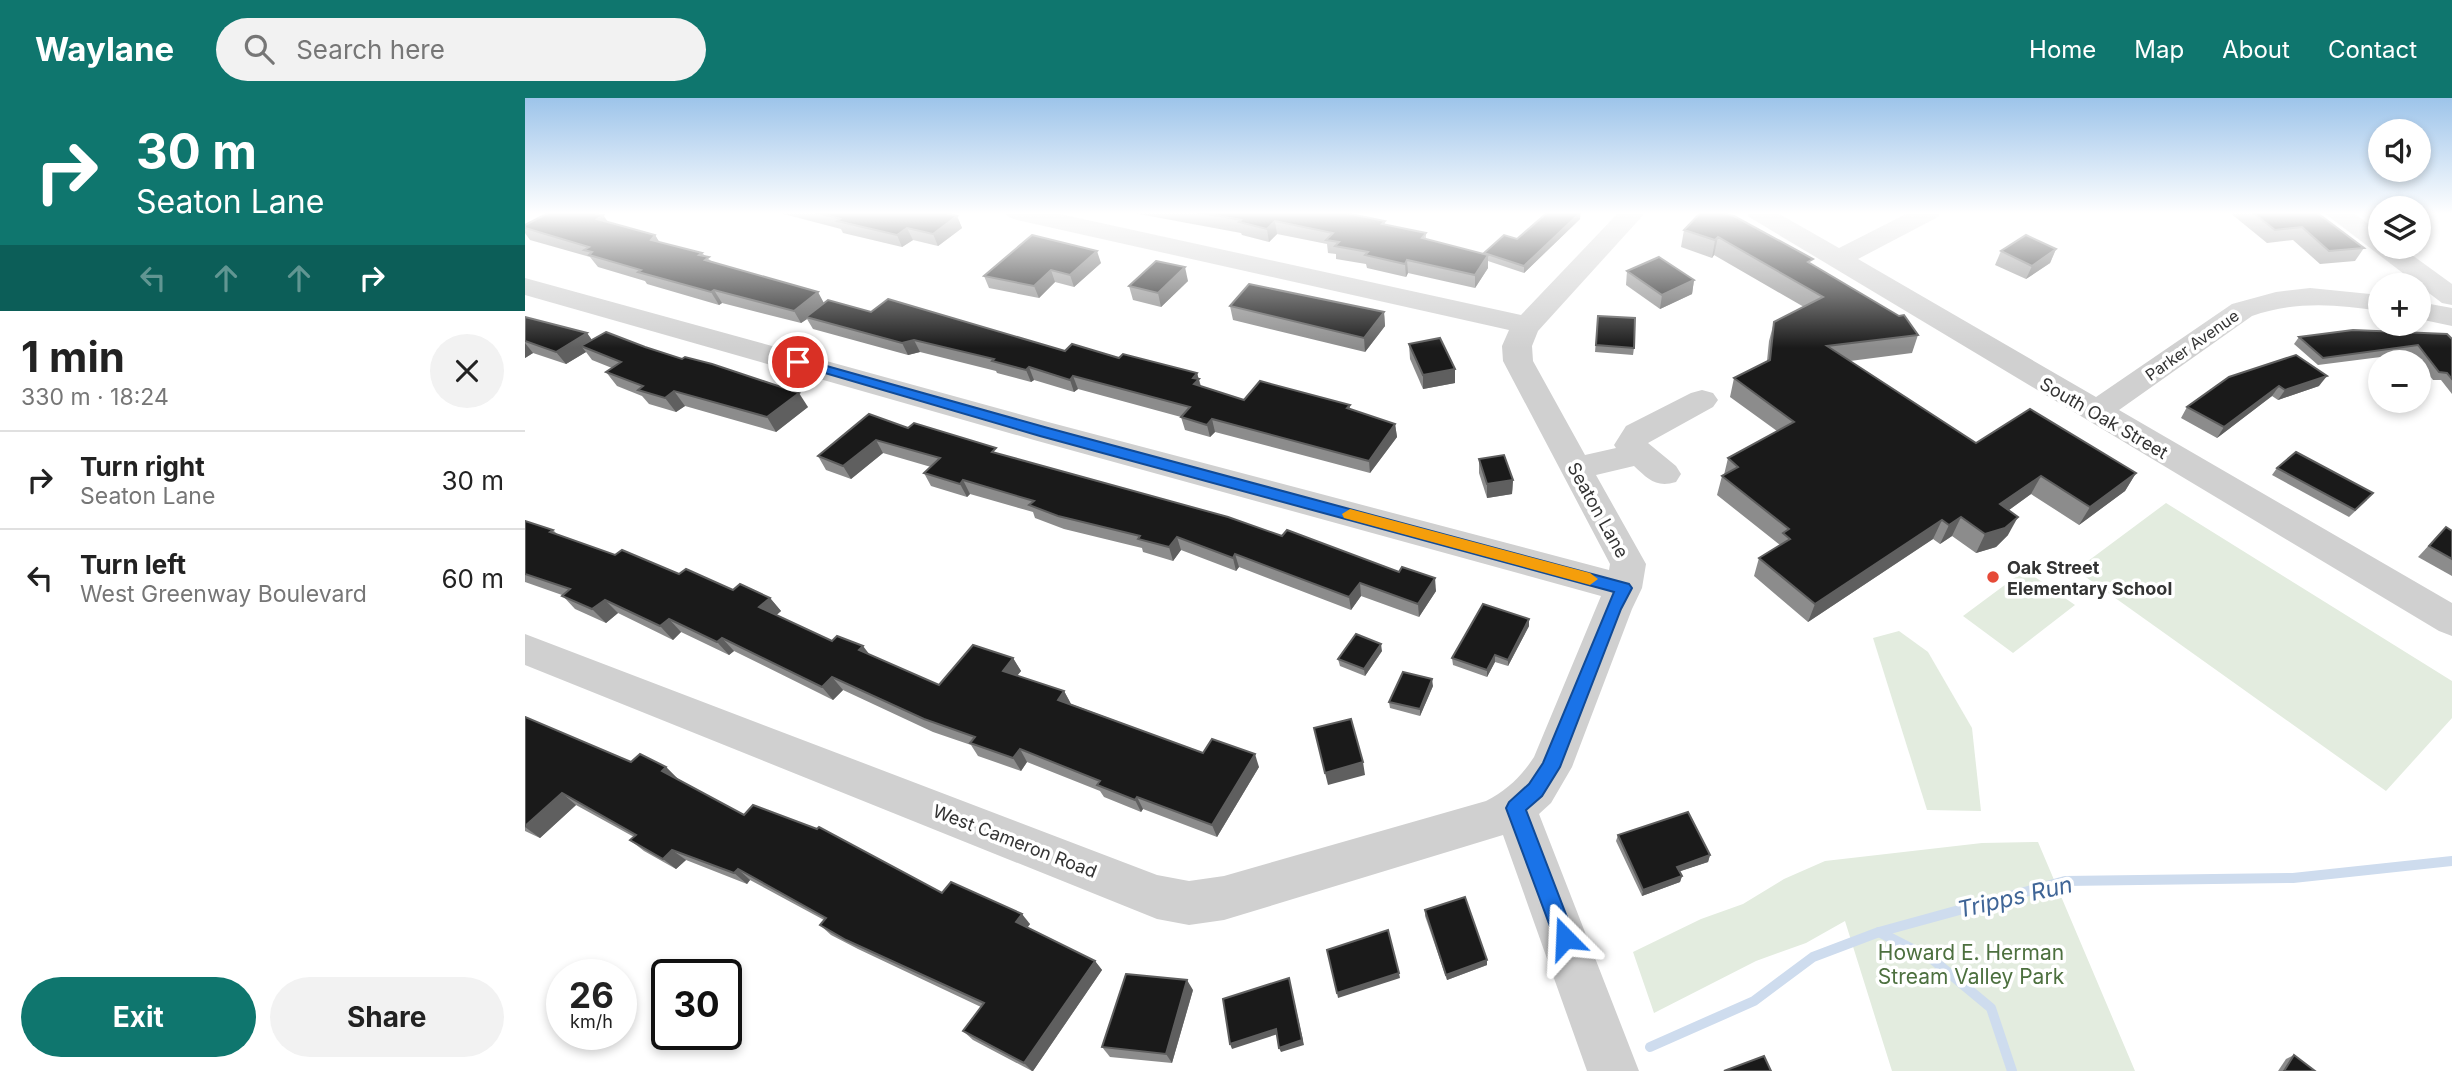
<!DOCTYPE html>
<html lang="en">
<head>
<meta charset="utf-8">
<style>
	body { margin:0; font-family:Inter,sans-serif; background:#f2f2f2; color:#222; height:100vh; display:flex; flex-direction:column; font-size:26px; white-space:nowrap }
	* { box-sizing:border-box; margin:0 }
	p { font-size:23px; color:#767676 }
	.icon { flex:none; width:38px; height:38px; fill:none; stroke:currentColor; stroke-width:2; stroke-linecap:round; stroke-linejoin:round }
	.map { position:relative; flex:1; overflow:hidden }
	.drawer { display:flex; flex-direction:column; background:#fff; width:525px }
	.drawer>* { flex:none }
	.hud { background:#0f766e; color:#fff; overflow:hidden }
	.fabs { position:absolute; left:1843px; top:21px; display:grid; gap:14px }
	.fabs a { display:grid; place-items:center; width:63px; height:63px; border-radius:50%; background:#fff; box-shadow:0 4px 10px #0003; font-size:35px }
	.speed { position:absolute; left:21px; top:861px; display:flex; gap:14px; font-size:35px; font-weight:700; text-align:center }
	.speed>* { display:grid; place-content:center; width:91px; height:91px; border-radius:50%; background:#fff; box-shadow:0 4px 10px #0003; line-height:1 }
	.speed small { font-size:18px; font-weight:400 }
	.speed .limit { border:4px solid #111; border-radius:10px; background:#fff; color:#111 }
	.pin { position:absolute; display:grid; place-items:center; width:60px; height:60px; color:#fff; margin:-30px; border:4px solid #fff; border-radius:50%; box-shadow:0 2px 7px #0007 }
	.me { position:absolute; width:77px; margin:-38px; rotate:339deg; stroke-linejoin:round; filter:drop-shadow(0 0 5px #0008) }
	.turn { display:flex; align-items:center; gap:24px; height:147px; padding:0 21px; font-size:32px }
	.turn .icon { width:91px; height:91px; stroke-width:2.5 }
	.turn b { display:block; font-size:49px; line-height:60px }
	.lanes { display:flex; align-items:center; height:66px; padding:0 21px; background:#0003; justify-content:center; gap:35px; direction:ltr }
	.lanes .off { opacity:.35 }
	.round { display:grid; place-items:center; flex:none; width:74px; height:74px; border-radius:37px; background:#f2f2f2 }
	.overview { display:flex; align-items:center; justify-content:space-between; height:119px; padding:0 21px }
	h1 { font-size:42px; font-weight:700; line-height:52px }
	.primary-button { display:flex; gap:14px; margin-top:auto; padding:14px 21px }
	.primary-button a { flex:1; height:80px; border-radius:42px; background:#0f766e; color:#fff; font-size:28px; font-weight:700; line-height:80px; text-align:center }
	.primary-button a+a { background:#f2f2f2; color:#222 }
	ul { padding:0; list-style:none }
	li { display:flex; align-items:center; gap:21px; height:98px; padding:0 21px; border-top:2px solid #e0e0e0 }
	li div { flex:1 }
	li b { display:block; font-size:26px }
	li em { font-style:normal }
	header { display:flex; align-items:center; gap:42px; box-sizing:border-box; height:98px; padding:0 35px; background:#0f766e; color:#fff }
	header strong { font-size:33px }
	nav { display:flex; gap:38px; margin-inline-start:auto; font-size:24px }
	.search { width:490px; height:63px; background:#f2f2f2; display:flex; align-items:center; gap:18px; box-sizing:border-box; padding:0 24px; border-radius:38px; color:#767676; font-size:26px }
	main { display:flex; flex:1; min-height:0 }
	.map>svg:first-child { display:block }
	.green { fill:#e3ecdf }
	.lines { fill:none; stroke-linecap:round; stroke-linejoin:round }
	.stream { stroke:#cedcee; stroke-width:10 }
	.minor { fill:#d0d0d0; fill-rule:evenodd }
	.wall { fill:#8c8c8c }
	.shaded-wall { fill:#5f5f5f }
	.building { fill:#1a1a1a; stroke:#5f5f5f; stroke-width:2 }
	.route { fill:#1a73e8; stroke:#114b97; stroke-width:2 }
	.slow { fill:#f59e0b }
	.poi-dot { fill:#e64a38; stroke:#fff; stroke-width:2.5 }
	.labels { text-anchor:middle; dominant-baseline:central; stroke-width:7; stroke-linejoin:round; paint-order:stroke }
	.far-street-label { font-size:16px; fill:#333; stroke:#fff }
	.street-label { font-size:18px; fill:#333; stroke:#fff }
	.poi-label { font-size:18px; font-weight:bold; fill:#333; stroke:#fff; text-anchor:start }
	.near-park-label { font-size:21px; fill:#4d703f; stroke:#fff }
	.near-water-label { font-size:23px; font-style:italic; fill:#3f6597; stroke:#fff }
</style>
</head>
<body>
<header>
<strong>Waylane</strong>
<div class="search"><svg class="icon" aria-label="search" viewBox="0 0 24 24"><circle cx="10" cy="10" r="6"/><path d="M15 15l6 6"/></svg>Search here</div>
<nav><a>Home</a><a>Map</a><a>About</a><a>Contact</a></nav>
</header>
<main>
<section class="drawer">
<div class="hud">
<div class="turn"><svg class="icon" aria-label="right" viewBox="0 0 24 24"><path d="M7 20v-9h11M14 6l5 5-5 5"/></svg><div><b>30 m</b>Seaton Lane</div></div>
<div class="lanes"><svg class="icon off" aria-label="left" viewBox="0 0 24 24"><path d="M17 20v-9H6M10 6l-5 5 5 5"/></svg><svg class="icon off" aria-label="ahead" viewBox="0 0 24 24"><path d="M12 20V5M6 11l6-6 6 6"/></svg><svg class="icon off" aria-label="ahead" viewBox="0 0 24 24"><path d="M12 20V5M6 11l6-6 6 6"/></svg><svg class="icon" aria-label="right" viewBox="0 0 24 24"><path d="M7 20v-9h11M14 6l5 5-5 5"/></svg></div>
</div>
<div class="overview"><div><h1>1 min</h1><p>330 m · 18:24</p></div><a class="round"><svg class="icon" aria-label="close" viewBox="0 0 24 24"><path d="M6 6l12 12M18 6L6 18"/></svg></a></div>
<ul>
<li><svg class="icon" aria-label="right" viewBox="0 0 24 24"><path d="M7 20v-9h11M14 6l5 5-5 5"/></svg><div><b>Turn right</b><p>Seaton Lane</p></div><em>30 m</em></li>
<li><svg class="icon" aria-label="left" viewBox="0 0 24 24"><path d="M17 20v-9H6M10 6l-5 5 5 5"/></svg><div><b>Turn left</b><p>West Greenway Boulevard</p></div><em>60 m</em></li>
</ul>
<div class="primary-button"><a>Exit</a><a>Share</a></div>
</section>
<div class="map">
<svg width="1927" height="973" viewBox="0 0 1927 973">
	<rect width="100%" height="100%" fill="#fff"/>
	<g class="green">
		<path d="M1641,405L1927,583V620L1861,693L1551,472Z"/>
		<path d="M1500,472L1550,507L1488,555L1438,518Z"/>
		<path d="M1374,533L1403,554L1447,630L1456,713L1402,712L1348,540Z"/>
		<path d="M1513,744L1610,973H1367L1320,823L1281,845L1231,863L1129,915L1108,854L1176,821L1218,806L1259,781L1300,763L1457,745Z"/>
	</g>
	<g class="lines">
		<g class="stream">
			<path d="M1354,834L1407,861L1466,910L1487,973"/>
			<path d="M1125,949L1229,903L1288,859L1354,834L1540,783L1768,780L1927,763"/>
		</g>
		<g class="minor">
			<path d="M479,114H526L996,217L1094,114H1121L1013,233L1007,248L1008,263L1060,357L1091,350L1089,347L1101,328L1166,295L1177,292L1188,295L1193,302L1188,309L1123,345L1151,368L1156,376L1151,384C1131,390 1123,381 1109,368L1071,377L1121,466L1117,490L1107,511L1047,669L1026,705L1014,716L1114,973H1062L978,737L699,822L664,827L632,821L0,567V536L632,777L664,783L699,778L961,703C982,692 996,679 1009,659L1076,498L509,342L0,197V180L523,324L1084,472L1085,466L978,263L977,248L984,232L492,122L483,119Z"/>
			<path d="M1220,114H1251L1314,150L1385,114H1417L1413,119L1333,161L1571,299L1707,206L1751,194L1785,190L1855,197V213C1812,206 1769,203 1727,218L1594,312L1927,505V538L1914,533L1224,119Z"/>
			<path d="M1798,114H1827L1855,134V149H1876L1927,186V207L1917,205Z"/>
			<path d="M1894,204L1927,210V228L1894,221Z"/>
		</g>
	</g>
	<g class="wall">
		<path d="M251,114H418L432,118L437,130L413,148L388,142L377,149L318,135L316,131Z"/>
		<path d="M603,114H816L860,123V127L901,135V141L959,156V155L992,141L1055,121L999,175L963,163V170L950,190L883,175L881,179L842,170L841,166L811,161V156L803,155L802,146L752,136L744,144L717,137L716,135Z"/>
		<path d="M1176,114L1287,166L1393,237L1387,255L1325,263L1451,345L1611,375L1600,393L1554,427L1506,396L1484,412L1483,437L1471,449L1451,455L1427,438L1415,446L1408,441L1283,524L1229,478L1234,460L1255,447L1192,397L1197,378L1199,377L1203,360L1252,333L1205,299L1209,280L1242,263L1244,243L1249,224L1279,209L1189,157L1187,160L1156,149L1159,132Z"/>
		<path d="M1704,114H1791L1839,150L1830,163L1795,166L1768,142L1742,145Z"/>
		<path d="M78,117L83,124L130,137L134,144L177,155L186,163L299,205L540,253L594,260L672,275L676,288L719,302L825,307V311L870,326L872,339L845,375L690,334L685,339L660,332L656,319L553,291L549,294L509,282L506,284L472,275L471,273L395,254L383,257L288,231L282,221L276,225L197,205L194,207L122,186L120,183L73,169L65,159L5,142L0,135V127Z"/>
		<path d="M1531,151L1525,165L1501,181L1470,167L1476,153Z"/>
		<path d="M576,165L549,189L530,184L514,200L464,190L459,178Z"/>
		<path d="M1102,173L1169,182L1167,196L1135,211L1101,187Z"/>
		<path d="M663,183L636,209L608,202L604,188Z"/>
		<path d="M705,208L859,214L860,228L840,254L708,222Z"/>
		<path d="M1073,218L1109,250L1108,257L1070,254Z"/>
		<path d="M0,219L62,235L67,242L120,249L283,309L251,334L160,308L151,314L124,306L117,298L92,288L81,274L87,270L67,262L61,254L41,266L8,255L0,260Z"/>
		<path d="M1774,239L1927,241V296L1916,282H1908L1887,255L1793,267L1769,246Z"/>
		<path d="M884,246L930,271V285L898,291L885,261Z"/>
		<path d="M1704,279L1794,288L1753,302L1747,298L1692,340L1656,320L1662,309Z"/>
		<path d="M383,330L474,356L911,493L894,519L836,498L826,512L714,469L711,473L656,452L648,463L618,454L617,450L539,431L510,420L508,414L445,396L442,399L406,388L399,375L406,369L358,355L326,381L301,372L293,358Z"/>
		<path d="M954,361L988,382L987,396L962,400L954,375Z"/>
		<path d="M1752,370L1842,402L1824,419L1747,377Z"/>
		<path d="M0,423L28,432L32,436L90,457L208,492L245,500L256,513L251,517L307,543L344,556L414,587L488,560L496,573L492,578L539,593L546,606L678,655L734,669L692,739L618,711L616,714L579,699L575,693L502,664L496,673L453,658L446,647L408,634L318,592L308,602L209,553L204,557L156,534L148,542L93,515L81,525L50,511L37,497L0,484Z"/>
		<path d="M1921,429L1927,433V478L1893,459Z"/>
		<path d="M1004,521V528L983,568L970,564L962,579L928,567L927,560Z"/>
		<path d="M857,553L840,578L815,568L813,561Z"/>
		<path d="M908,588L895,618L865,610L864,604Z"/>
		<path d="M0,619L106,664L141,669L153,681L219,717L417,795L505,826L502,830L570,863L577,872L508,973H507L448,942L438,933L456,909L333,851L306,837L295,827L299,822L225,782L222,786L161,762L151,771L119,753L105,742L109,739L51,707L15,740L0,733Z"/>
		<path d="M1093,737L1185,757L1183,764L1155,773L1157,778L1155,784L1117,798L1091,743Z"/>
		<path d="M900,812L962,862V867L922,882L900,818Z"/>
		<path d="M668,892L647,965L585,959L577,949Z"/>
		<path d="M1769,957L1790,973H1753L1761,961Z"/>
	</g>
	<g class="shaded-wall">
		<path d="M1056,114L1055,121L999,175V168Z"/>
		<path d="M78,117L87,130L72,121Z"/>
		<path d="M432,118L437,130L413,148L408,136Z"/>
		<path d="M750,123L752,136L744,144L742,131Z"/>
		<path d="M382,130L388,142L377,149L372,137Z"/>
		<path d="M130,137L138,150L126,142Z"/>
		<path d="M1193,139L1189,157L1187,160L1190,142Z"/>
		<path d="M1531,151L1525,165L1501,181L1507,168Z"/>
		<path d="M572,153L576,165L549,189L545,177Z"/>
		<path d="M963,157V170L950,190V177Z"/>
		<path d="M882,162L883,175L881,179L880,166Z"/>
		<path d="M660,169L663,183L636,209L633,195Z"/>
		<path d="M526,172L530,184L514,200L509,188Z"/>
		<path d="M1169,182L1167,196L1135,211L1137,197Z"/>
		<path d="M189,192L197,205L194,207L186,194Z"/>
		<path d="M293,194L300,207L281,219L282,221L276,225L269,213Z"/>
		<path d="M859,214L860,228L840,254L839,240Z"/>
		<path d="M62,235L71,248H56L61,254L41,266L31,254Z"/>
		<path d="M389,242L395,254L383,257L377,245Z"/>
		<path d="M0,245L8,255L0,260Z"/>
		<path d="M504,269L509,282L506,284L501,272Z"/>
		<path d="M930,271V285L898,291V277Z"/>
		<path d="M672,275L677,294L672,299L668,280Z"/>
		<path d="M548,278L553,291L549,294L545,282Z"/>
		<path d="M1802,278L1794,288L1753,302L1760,292Z"/>
		<path d="M1754,288L1747,298L1692,340L1699,329Z"/>
		<path d="M149,293L160,308L151,314L140,300Z"/>
		<path d="M274,295L283,309L251,334L242,319Z"/>
		<path d="M687,321L690,334L685,339L682,327Z"/>
		<path d="M870,326L872,339L845,375L844,363Z"/>
		<path d="M351,342L358,355L326,381L318,368Z"/>
		<path d="M1611,375L1600,393L1554,427L1565,409Z"/>
		<path d="M1516,378L1506,396L1466,425L1475,406Z"/>
		<path d="M438,382L445,396L442,399L435,386Z"/>
		<path d="M988,382L987,396L962,400V386Z"/>
		<path d="M1436,419L1427,438L1415,446L1424,427Z"/>
		<path d="M1493,419L1483,437L1471,449L1451,455L1460,436Z"/>
		<path d="M1417,422L1408,441L1283,524L1290,506Z"/>
		<path d="M652,439L656,452L648,463L644,449Z"/>
		<path d="M710,456L714,469L711,473L708,460Z"/>
		<path d="M910,480L911,493L894,519L893,506Z"/>
		<path d="M835,485L836,498L826,512L824,499Z"/>
		<path d="M245,500L256,513L245,523L234,509Z"/>
		<path d="M80,502L93,515L81,525L67,511Z"/>
		<path d="M144,521L156,534L148,542L135,528Z"/>
		<path d="M1004,521V528L983,568V562Z"/>
		<path d="M197,540L209,553L204,557L192,544Z"/>
		<path d="M856,546L857,553L840,578L839,571Z"/>
		<path d="M338,548L348,561L334,552Z"/>
		<path d="M970,557V564L962,579V572Z"/>
		<path d="M488,560L496,573L485,586L478,573Z"/>
		<path d="M307,579L318,592L308,602L297,589Z"/>
		<path d="M907,581L908,588L895,618V611Z"/>
		<path d="M539,593L546,606L533,602Z"/>
		<path d="M495,651L502,664L496,673L488,660Z"/>
		<path d="M730,656L734,669L692,739L687,727Z"/>
		<path d="M838,664L840,677L803,687L800,675Z"/>
		<path d="M141,669L153,681L150,684L137,673Z"/>
		<path d="M37,695L51,707L15,740L0,729Z"/>
		<path d="M612,699L618,711L616,714L610,702Z"/>
		<path d="M147,752L161,762L151,771L138,761Z"/>
		<path d="M1185,757L1183,764L1150,775L1152,769Z"/>
		<path d="M213,771L225,782L222,786L209,775Z"/>
		<path d="M1157,778L1155,784L1117,798L1118,792Z"/>
		<path d="M497,816L505,826L499,834L491,824Z"/>
		<path d="M962,862V867L922,882L921,877Z"/>
		<path d="M570,863L577,872L508,973H507L499,965Z"/>
		<path d="M874,875L875,880L813,900L812,895Z"/>
		<path d="M764,880L779,947L756,954L754,950Z"/>
		<path d="M662,882L668,892L647,965L641,956Z"/>
		<path d="M751,931L753,936L707,951L705,946Z"/>
	</g>
	<g class="building">
		<path d="M25,114H64L78,117L72,121L130,137L126,142L177,155L174,157L184,159L180,162L293,194L269,213L189,192L186,194L113,174L116,172L64,157L67,154L59,152L64,149L0,130V127Z"/>
		<path d="M290,114H418L432,118L408,136L382,130L372,137L312,123L315,121Z"/>
		<path d="M671,114H816L860,123L857,126L901,135L897,140L963,157L950,177L882,162L880,166L840,157L843,154L810,148L814,144L801,142L808,135L750,123L742,131L714,124L716,122Z"/>
		<path d="M1023,114H1056L999,168L959,155L979,137L992,141Z"/>
		<path d="M1176,114H1195L1209,118L1288,161L1283,164L1374,218L1379,217L1393,237L1302,248L1451,345L1505,311L1611,375L1565,409L1516,378L1475,406L1493,419L1480,430L1460,436L1436,419L1424,427L1417,422L1290,506L1234,460L1265,441L1258,435L1264,431L1197,378L1213,369L1203,360L1269,324L1209,280L1245,262L1249,224L1298,199L1193,139L1190,142L1159,132Z"/>
		<path d="M1727,114H1791L1839,150L1804,153L1777,129L1750,132Z"/>
		<path d="M507,137L572,153L545,177L526,172L509,188L459,178Z"/>
		<path d="M1501,137L1531,151L1507,168L1476,153Z"/>
		<path d="M1134,159L1169,182L1137,197L1102,173Z"/>
		<path d="M631,163L660,169L633,195L604,188Z"/>
		<path d="M724,186L859,214L839,240L705,208Z"/>
		<path d="M363,201L540,253L547,246L594,260L598,256L672,275L668,280L674,281L669,286L719,302L735,283L825,307L822,310L870,326L844,363L687,321L682,327L656,319L665,309L548,278L545,282L504,269L501,272L467,263L469,261L389,242L377,245L281,219L303,202L346,214Z"/>
		<path d="M1073,218L1110,220L1109,250L1071,247Z"/>
		<path d="M0,219L62,235L31,254L0,243Z"/>
		<path d="M1828,232L1922,236L1927,241V281L1922,275L1914,274L1893,247L1798,260L1774,239Z"/>
		<path d="M81,234L120,249L157,261L160,259L187,266L274,295L242,319L149,293L140,300L113,292L118,288L81,274L96,264L56,248Z"/>
		<path d="M915,240L930,271L898,277L884,246Z"/>
		<path d="M1771,257L1802,278L1760,292L1754,288L1699,329L1662,309L1704,279Z"/>
		<path d="M344,316L383,330L389,325L471,350L467,354L703,419L757,438L762,432L874,474L877,469L910,480L893,506L835,485L824,499L710,456L708,460L652,439L644,449L613,441L615,438L533,418L504,407L509,403L438,382L435,386L399,375L415,360L351,342L318,368L293,358Z"/>
		<path d="M1771,354L1848,395L1830,412L1752,370Z"/>
		<path d="M979,357L988,382L962,386L954,361Z"/>
		<path d="M0,423L28,432L25,434L90,457L97,452L154,476L161,471L208,492L215,486L245,500L234,509L307,543L312,538L338,548L334,552L414,587L448,547L488,560L478,573L539,593L533,602L678,655L687,641L730,656L687,727L612,699L610,702L572,687L575,683L495,651L488,660L445,645L450,639L399,621L307,579L297,589L197,540L192,544L144,521L135,528L80,502L67,511L37,498L45,491L0,476Z"/>
		<path d="M1921,429L1927,433V461L1904,448Z"/>
		<path d="M958,506L1004,521L983,562L970,557L962,572L927,560Z"/>
		<path d="M831,536L856,546L839,571L813,561Z"/>
		<path d="M878,574L907,581L895,611L864,604Z"/>
		<path d="M0,619L106,664L115,656L141,669L137,673L219,717L228,707L292,731L294,729L417,795L426,784L497,816L491,824L570,863L499,965L438,933L459,905L321,842L295,827L301,820L213,771L209,775L147,752L138,761L105,742L111,737L37,695L0,728Z"/>
		<path d="M826,621L838,664L800,675L789,630Z"/>
		<path d="M1163,714L1185,757L1152,769L1157,778L1118,792L1093,737Z"/>
		<path d="M940,799L962,862L921,877L900,812Z"/>
		<path d="M863,832L874,875L812,895L802,852Z"/>
		<path d="M601,876L662,882L641,956L577,949Z"/>
		<path d="M764,880L777,942L754,950L751,931L705,946L698,901Z"/>
		<path d="M1769,957L1790,973H1759Z"/>
		<path d="M1239,958L1246,973H1199Z"/>
	</g>
	<linearGradient id="sky" x2="0" y2="1"><stop stop-color="#9dc4ea"/><stop offset="0.46" stop-color="#fff"/><stop offset="1" stop-color="#fff" stop-opacity="0"/></linearGradient>
	<rect width="1927" height="250" fill="url(#sky)"/>
	<path class="route" d="M273,260L523,330L1104,486L1107,490L1096,511L1035,669L1017,698L1001,712L1050,840L1047,847L1040,850L1032,847L981,710L984,704L1004,686L1018,665L1089,494L515,338L269,266V261Z"/>
	<path class="slow" d="M825,411L1065,475L1073,481L1065,487L819,420L817,416Z"/>
	<circle class="poi-dot" cx="1468" cy="479" r="7"/>
	<g class="labels">
		<g class="far-street-label">
			<text transform="translate(1667 247) rotate(-35)">Parker Avenue</text>
		</g>
		<g class="street-label">
			<text transform="translate(1579 320) rotate(30)">South Oak Street</text>
			<text transform="translate(1073 412) rotate(61)">Seaton Lane</text>
			<text transform="translate(490 743) rotate(21)">West Cameron Road</text>
		</g>
		<g class="poi-label">
			<text x="1482" y="469">Oak Street<tspan x="1482" dy="21">Elementary School</tspan></text>
		</g>
		<g class="near-park-label">
			<text x="1446" y="854">Howard E. Herman<tspan x="1446" dy="24">Stream Valley Park</tspan></text>
		</g>
		<g class="near-water-label">
			<text transform="translate(1490 799) rotate(-13)">Tripps Run</text>
		</g>
	</g>
</svg>
<div class="fabs">
<a><svg class="icon" aria-label="sound" viewBox="0 0 24 24"><path d="M4 9h4l5-4v14l-5-4H4zM17 9q2 3 0 6"/></svg></a>
<a><svg class="icon" aria-label="layers" viewBox="0 0 24 24"><path d="M12 4l9 5-9 5-9-5zM3 14l9 5 9-5"/></svg></a>
<a>+</a>
<a>−</a>
</div>
<div class="speed"><div>26<small>km/h</small></div><div class="limit">30</div></div>
<div class="pin" style="left:273px;top:264px;background:#d93025"><svg class="icon" aria-label="arrive" viewBox="0 0 24 24"><path d="M6 21V4h12l-3 4 3 4H6"/></svg></div>
<svg class="me" style="left:1040px;top:840px" viewBox="-20 -20 40 40"><path d="M0-17L14 15 0 8-14 15z" fill="#1a73e8" stroke="#fff" stroke-width="4"/></svg>
</div>
</main>
</body>
</html>
